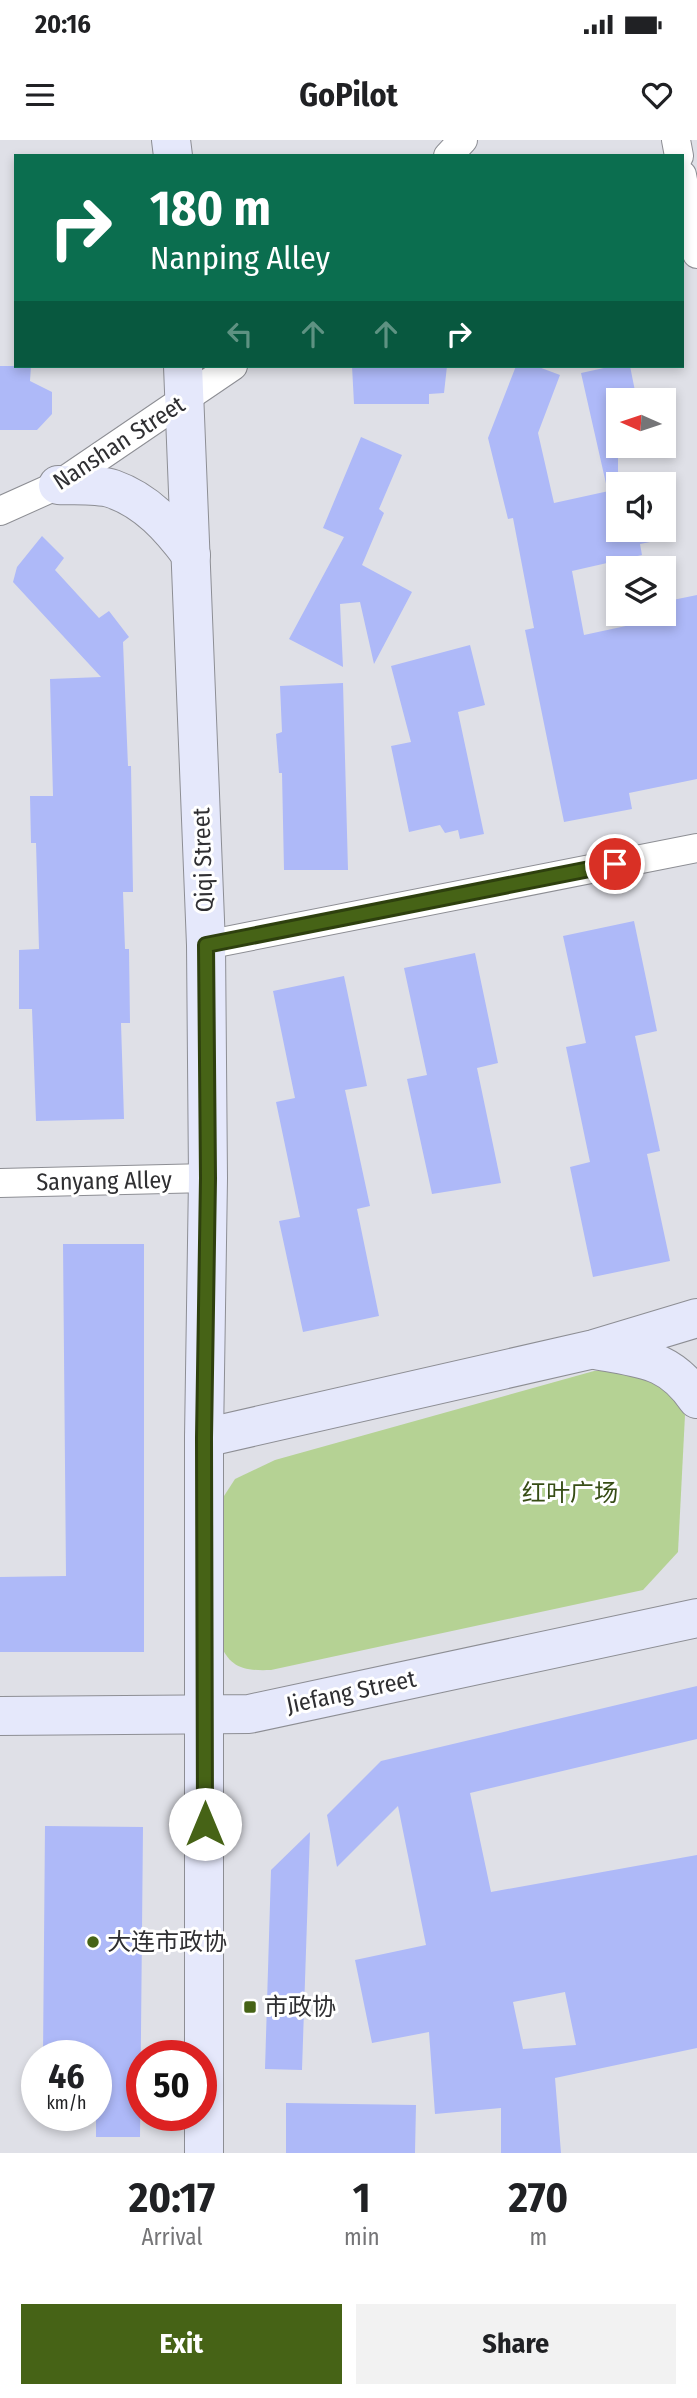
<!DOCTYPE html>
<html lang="en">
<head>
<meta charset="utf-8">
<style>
	body { margin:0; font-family:"Fira Sans Condensed","Noto Sans SC",sans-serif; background:#f2f2f2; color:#202124; height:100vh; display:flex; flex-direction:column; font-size:26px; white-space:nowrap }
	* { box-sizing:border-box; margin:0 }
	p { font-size:23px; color:#757577 }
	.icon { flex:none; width:38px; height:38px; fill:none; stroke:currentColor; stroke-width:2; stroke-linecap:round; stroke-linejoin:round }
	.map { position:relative; height:2013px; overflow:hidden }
	.side { display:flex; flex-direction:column; background:#fff; flex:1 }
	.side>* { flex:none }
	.top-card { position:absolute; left:14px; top:14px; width:670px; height:214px; border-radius:0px; box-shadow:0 4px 10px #0003; background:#0b6e4f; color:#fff; overflow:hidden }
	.needle { width:46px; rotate:273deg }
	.fabs { position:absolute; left:606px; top:248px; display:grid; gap:14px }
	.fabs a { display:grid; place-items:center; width:70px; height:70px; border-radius:0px; background:#fff; box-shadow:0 4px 10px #0003; font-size:35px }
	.speed { position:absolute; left:21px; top:1900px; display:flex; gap:14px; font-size:35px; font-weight:700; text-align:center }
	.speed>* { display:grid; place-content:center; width:91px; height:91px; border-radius:50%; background:#fff; box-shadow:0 4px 10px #0003; line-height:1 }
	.speed small { font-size:18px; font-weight:400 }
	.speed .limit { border:10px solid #d22; background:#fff; color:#111 }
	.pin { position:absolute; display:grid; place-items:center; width:60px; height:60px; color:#fff; margin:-30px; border:4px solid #fff; border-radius:50%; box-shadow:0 2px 7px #0007 }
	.me { position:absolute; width:77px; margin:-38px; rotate:0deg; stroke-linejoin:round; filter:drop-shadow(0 0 5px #0008) }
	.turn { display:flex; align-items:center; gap:24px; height:147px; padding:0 21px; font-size:32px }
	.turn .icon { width:91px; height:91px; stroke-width:2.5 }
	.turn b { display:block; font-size:49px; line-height:60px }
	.lanes { display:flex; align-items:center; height:66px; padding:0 21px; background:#0003; justify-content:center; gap:35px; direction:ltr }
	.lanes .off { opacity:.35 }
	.eta { display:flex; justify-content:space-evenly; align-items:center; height:119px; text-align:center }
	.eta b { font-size:42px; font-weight:700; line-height:49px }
	.cta { display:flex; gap:14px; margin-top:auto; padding:14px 21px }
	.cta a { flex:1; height:80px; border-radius:0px; background:#466316; color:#fff; font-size:28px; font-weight:700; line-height:80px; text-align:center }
	.cta a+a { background:#f2f2f2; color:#202124 }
	.status { display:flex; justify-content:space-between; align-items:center; height:49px; padding:0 35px; background:#fff; direction:ltr }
	.status svg { height:19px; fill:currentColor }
	header { display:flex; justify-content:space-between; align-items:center; height:91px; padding:0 21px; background:#fff; font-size:32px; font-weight:700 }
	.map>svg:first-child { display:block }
	.green { fill:#b5d294 }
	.building { fill:#aeb9f8; fill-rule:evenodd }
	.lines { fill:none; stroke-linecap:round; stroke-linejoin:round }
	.street-casing { stroke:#8d8e94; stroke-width:30 }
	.secondary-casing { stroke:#8d8e94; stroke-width:40 }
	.street { stroke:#fff; stroke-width:28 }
	.secondary { stroke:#e5e8fb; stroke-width:38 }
	.route-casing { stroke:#2e400e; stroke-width:18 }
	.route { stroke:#466316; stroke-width:12 }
	.poi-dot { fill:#466316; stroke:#fff; stroke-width:2.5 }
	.labels { text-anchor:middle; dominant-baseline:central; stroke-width:6; stroke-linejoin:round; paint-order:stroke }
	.street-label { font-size:24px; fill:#2f2f32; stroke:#fff }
	.park-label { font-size:24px; fill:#374d15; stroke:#fff }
	.poi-label { font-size:24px; fill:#2f2f32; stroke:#fff; text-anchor:start }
</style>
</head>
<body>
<div class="status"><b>20:16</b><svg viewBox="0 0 49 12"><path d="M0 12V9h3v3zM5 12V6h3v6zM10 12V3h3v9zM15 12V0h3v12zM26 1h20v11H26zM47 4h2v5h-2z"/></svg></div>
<header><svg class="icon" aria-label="menu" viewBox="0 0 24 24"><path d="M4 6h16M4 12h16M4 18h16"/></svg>GoPilot<svg class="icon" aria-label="heart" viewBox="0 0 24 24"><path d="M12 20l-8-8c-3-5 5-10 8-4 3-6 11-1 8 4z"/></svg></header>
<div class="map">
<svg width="697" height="2013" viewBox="0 0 697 2013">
	<rect width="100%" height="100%" fill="#dfe0e7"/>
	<path class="green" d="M632,1230L675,1254L685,1275L678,1412L643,1450L271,1530C242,1531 230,1528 218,1500L224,1356L235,1339L275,1320L594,1231Z"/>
	<g class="building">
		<path d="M0,226H31L30,241L52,252V274L37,290H0Z"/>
		<path d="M352,226H447L444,253L429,254V264H354Z"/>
		<path d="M516,226H536L560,235L538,293L554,363L618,349V390H648L650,402L640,404L642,415L572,431L584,495L649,481L647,474H663V462L697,455V639L629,653L632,669L564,682L525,490L534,488L513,378L508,379L488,298Z"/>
		<path d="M613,226H630L637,261H618V347L607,348L581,233Z"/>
		<path d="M361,297L402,315L379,369L384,373L362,425L412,452L374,524L360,462L340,464L343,527L289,499L344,397L323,388Z"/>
		<path d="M42,396L64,418L55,430L99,478L109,471L129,497L123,502L128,626H131L133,752H123L125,809H129L130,883H121L124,979L36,981L32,869H19V810L39,809L36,703H31L30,656H53L50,539L101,537L13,442L17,427Z"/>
		<path d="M470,505L485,565L458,572L484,694L460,699L458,690L445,693L440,685L409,692L391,606L411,602L391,526Z"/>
		<path d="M343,543L348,730H284L282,633H279L276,594L282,592L280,546Z"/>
		<path d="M634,781L657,891L635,896L660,1011L647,1014L670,1121L593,1137L570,1027L590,1022L566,907L586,903L563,796Z"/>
		<path d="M475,813L498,923L477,928L501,1043L432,1054L407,939L427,935L404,828Z"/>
		<path d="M344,836L367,946L345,950L370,1066L357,1069L379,1176L303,1192L279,1081L300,1077L276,962L295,958L273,851Z"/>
		<path d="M63,1104H144V1512H0V1437L66,1436Z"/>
		<path d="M697,1546V1599L470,1653L491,1752L697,1715V1908L555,1938L561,2013H501V1968L435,1974L429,1892L372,1903L355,1820L426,1805L398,1666L337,1727L327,1675L381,1621ZM565,1852L576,1905L523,1909L513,1862Z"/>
		<path d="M45,1686L143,1687L140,1997H96V1916H43Z"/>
		<path d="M310,1692L302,1930L265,1929L271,1730Z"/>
		<path d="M286,1963L416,1965L415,2013H286Z"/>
	</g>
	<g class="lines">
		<g class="street-casing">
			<g id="street">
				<path d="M676,0L679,16"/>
				<path d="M448,16L463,0"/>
				<path d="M682,35L697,114"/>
				<path d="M0,371L58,345L233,226"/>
				<path d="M206,805L697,708"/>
				<path d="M0,1043L208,1038"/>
			</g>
		</g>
		<g class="secondary-casing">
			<g id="secondary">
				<path d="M171,0L173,16"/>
				<path d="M183,226L206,805L208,1038L204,1298V2013"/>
				<path d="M58,345C75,346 97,344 113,349C147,361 170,387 191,415"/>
				<path d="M596,1210C642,1219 669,1218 697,1259"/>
				<path d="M204,1298L594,1209L697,1178"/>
				<path d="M0,1576L249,1574L697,1478"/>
			</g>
		</g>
		<use href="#street" class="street"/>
		<use href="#secondary" class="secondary"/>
	</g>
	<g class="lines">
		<g class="route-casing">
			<path id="route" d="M205,1684L204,1298L208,1038L206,805L615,724"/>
		</g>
		<use href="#route" class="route"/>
	</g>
	<g class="poi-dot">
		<circle cx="93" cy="1802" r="7"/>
		<rect x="243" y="1860" width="14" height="14" rx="3.5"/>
	</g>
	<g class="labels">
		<g class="street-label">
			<text transform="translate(119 303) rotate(-33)">Nanshan Street</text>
			<text transform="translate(203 720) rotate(-92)">Qiqi Street</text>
			<text transform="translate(104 1041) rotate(-1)">Sanyang Alley</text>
			<text transform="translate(351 1552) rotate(-12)">Jiefang Street</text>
		</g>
		<g class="park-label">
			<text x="570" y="1353">红叶广场</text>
		</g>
		<g class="poi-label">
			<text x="107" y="1802">大连市政协</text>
			<text x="264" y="1867">市政协</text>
		</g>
	</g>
</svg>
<div class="fabs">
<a><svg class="needle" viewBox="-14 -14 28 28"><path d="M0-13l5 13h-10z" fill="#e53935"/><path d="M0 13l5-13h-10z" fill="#757577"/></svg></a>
<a><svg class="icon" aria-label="sound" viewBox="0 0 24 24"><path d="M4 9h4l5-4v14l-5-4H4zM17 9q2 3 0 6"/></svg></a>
<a><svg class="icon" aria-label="layers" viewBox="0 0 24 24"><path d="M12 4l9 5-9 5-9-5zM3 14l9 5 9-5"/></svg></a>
</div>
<div class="speed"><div>46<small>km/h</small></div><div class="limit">50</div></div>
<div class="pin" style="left:615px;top:724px;background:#d93025"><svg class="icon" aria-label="arrive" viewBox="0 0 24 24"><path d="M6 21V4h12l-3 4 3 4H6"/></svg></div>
<svg class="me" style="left:205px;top:1684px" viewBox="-20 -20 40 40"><circle r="19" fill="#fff"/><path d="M0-13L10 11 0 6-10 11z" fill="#466316"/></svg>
<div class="top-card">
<div class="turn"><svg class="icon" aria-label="right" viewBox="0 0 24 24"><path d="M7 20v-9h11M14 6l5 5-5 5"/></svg><div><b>180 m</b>Nanping Alley</div></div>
<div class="lanes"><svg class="icon off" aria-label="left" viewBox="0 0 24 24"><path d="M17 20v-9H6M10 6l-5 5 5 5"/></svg><svg class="icon off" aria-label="ahead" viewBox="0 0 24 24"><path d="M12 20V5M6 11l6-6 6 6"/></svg><svg class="icon off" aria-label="ahead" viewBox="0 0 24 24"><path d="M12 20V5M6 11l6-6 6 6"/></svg><svg class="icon" aria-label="right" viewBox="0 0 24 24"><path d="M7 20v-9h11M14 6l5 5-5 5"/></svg></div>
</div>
</div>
<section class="side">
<div class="eta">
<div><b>20:17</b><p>Arrival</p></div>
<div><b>1</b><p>min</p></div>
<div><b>270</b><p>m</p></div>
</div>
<div class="cta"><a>Exit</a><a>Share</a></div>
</section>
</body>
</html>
